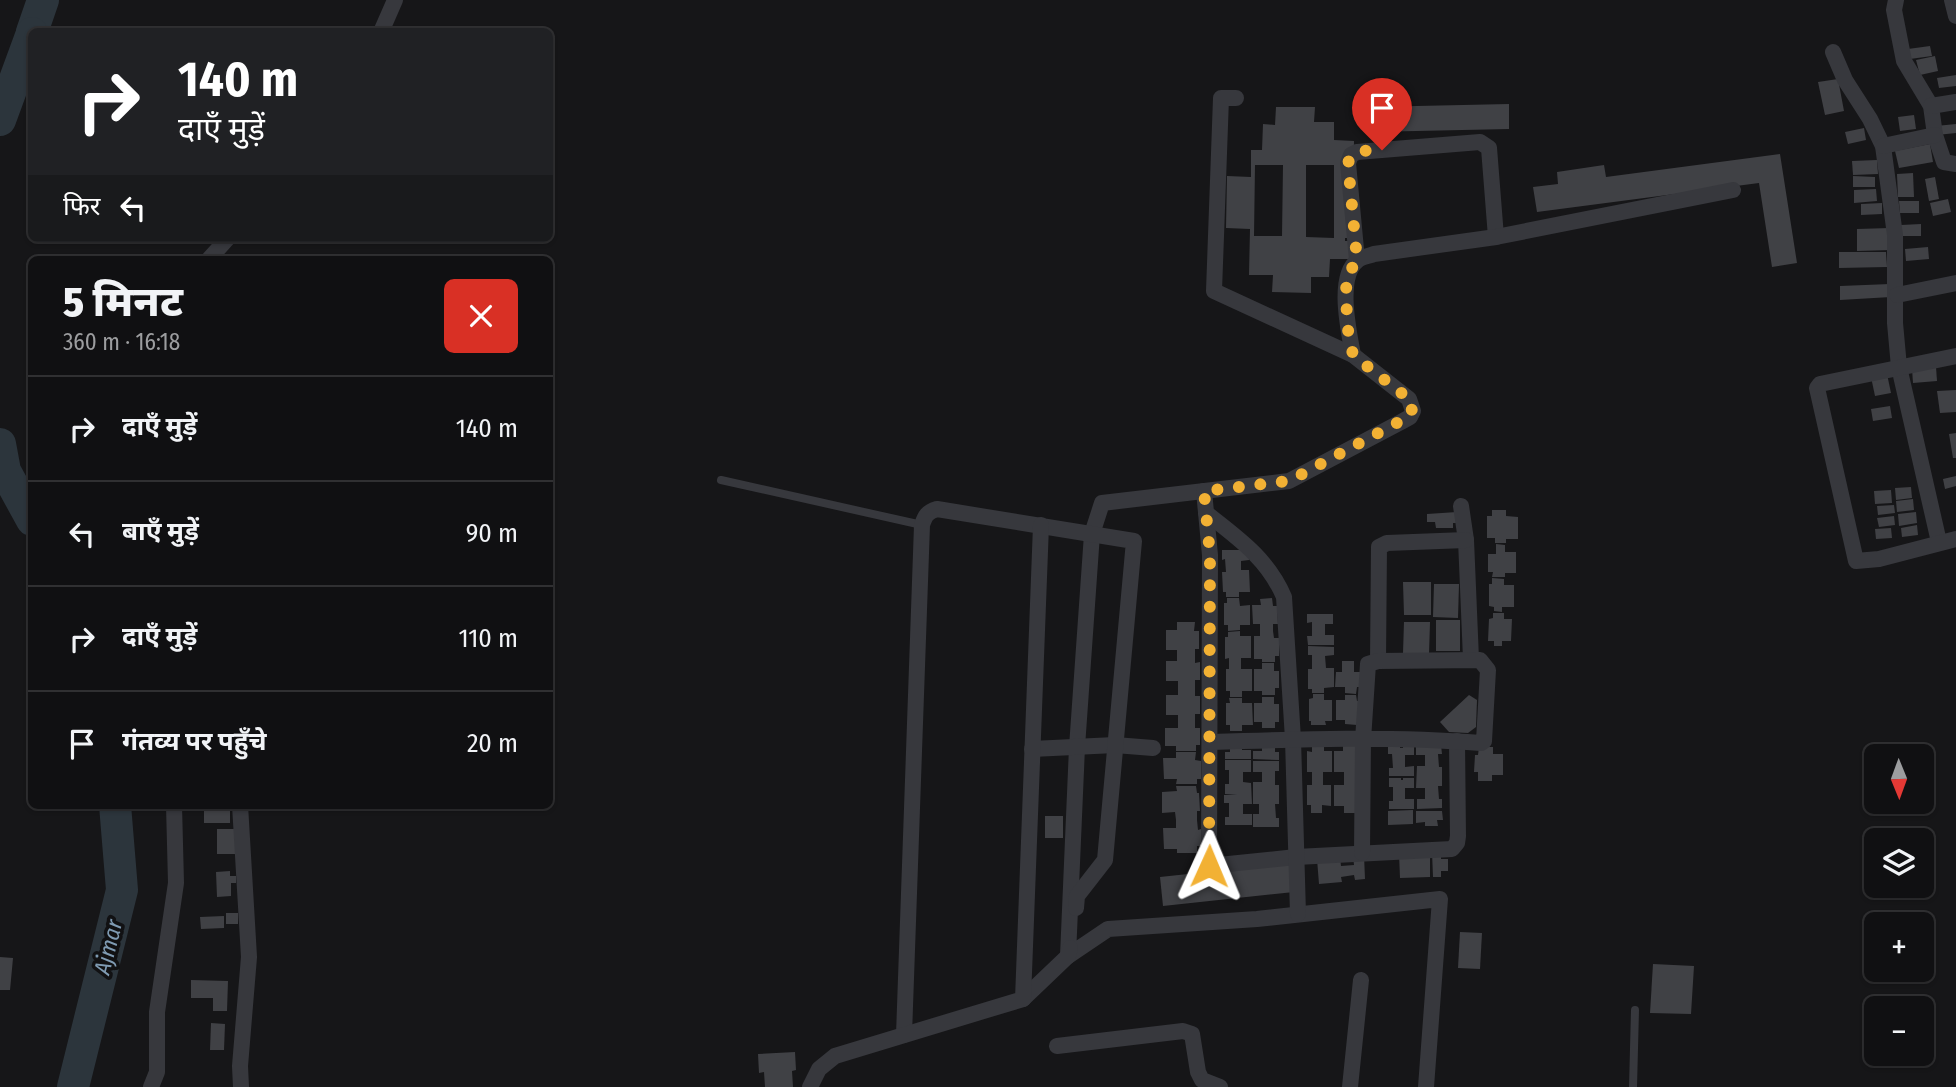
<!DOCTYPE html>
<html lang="hi">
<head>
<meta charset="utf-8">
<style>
	body { margin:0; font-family:"Fira Sans Condensed","Noto Sans Devanagari",sans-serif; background:#1e1e20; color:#f1f3f6; height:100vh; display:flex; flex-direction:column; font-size:26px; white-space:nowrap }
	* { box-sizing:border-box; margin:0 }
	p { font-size:23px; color:#9c9d9f }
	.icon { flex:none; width:38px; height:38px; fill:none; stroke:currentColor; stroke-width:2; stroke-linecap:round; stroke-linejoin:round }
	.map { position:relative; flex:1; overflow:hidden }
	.details { position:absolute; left:28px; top:256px; width:525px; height:553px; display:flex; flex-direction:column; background:#101012; border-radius:10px; box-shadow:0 2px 5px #0004,0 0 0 2px #303032 }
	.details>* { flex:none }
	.top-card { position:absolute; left:28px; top:28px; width:525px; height:214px; border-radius:10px; box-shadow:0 2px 5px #0004,0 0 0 2px #303032; background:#202124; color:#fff; overflow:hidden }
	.needle { width:46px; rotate:179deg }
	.controls { position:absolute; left:1864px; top:744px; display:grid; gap:14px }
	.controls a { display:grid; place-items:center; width:70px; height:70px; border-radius:10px; background:#101012; box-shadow:0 2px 5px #0004,0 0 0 2px #303032; font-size:35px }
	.pin { position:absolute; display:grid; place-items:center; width:60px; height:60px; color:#fff; margin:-72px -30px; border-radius:50% 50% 50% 0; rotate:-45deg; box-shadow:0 0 7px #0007 }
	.pin .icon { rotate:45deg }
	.me { position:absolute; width:77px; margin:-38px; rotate:1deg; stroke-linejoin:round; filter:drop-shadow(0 0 5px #0008) }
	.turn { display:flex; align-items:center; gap:24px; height:147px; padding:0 35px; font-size:32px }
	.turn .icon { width:91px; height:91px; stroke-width:2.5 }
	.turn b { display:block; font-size:49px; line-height:60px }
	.then { display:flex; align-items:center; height:66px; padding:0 35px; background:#0003; gap:14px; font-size:26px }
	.round { display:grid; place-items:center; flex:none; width:74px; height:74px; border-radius:10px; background:#1e1e20 }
	.overview { display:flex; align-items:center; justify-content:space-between; height:119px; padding:0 35px }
	h1 { font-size:42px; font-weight:800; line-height:52px }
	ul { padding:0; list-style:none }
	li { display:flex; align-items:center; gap:21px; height:105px; padding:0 35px; border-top:2px solid #303032 }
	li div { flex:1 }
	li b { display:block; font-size:26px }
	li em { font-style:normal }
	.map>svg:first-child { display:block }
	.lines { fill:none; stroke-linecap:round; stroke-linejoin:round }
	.river { stroke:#2c353c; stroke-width:32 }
	.building { fill:#404145; fill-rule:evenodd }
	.service { stroke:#37383d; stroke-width:8 }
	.minor { stroke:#37383d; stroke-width:16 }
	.route { stroke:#f2b134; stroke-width:12; stroke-dasharray:0 21.6 }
	.labels { text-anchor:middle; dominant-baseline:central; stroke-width:7; stroke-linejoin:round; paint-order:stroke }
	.water-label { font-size:23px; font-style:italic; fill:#7f9bb3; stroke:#111113 }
</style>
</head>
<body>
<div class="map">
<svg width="1956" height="1087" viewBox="0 0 1956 1087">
	<rect width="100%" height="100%" fill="#161618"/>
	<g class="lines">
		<g class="river">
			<path d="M32,32L43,0"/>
			<path d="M0,120L32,33"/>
			<path d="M0,444L5,471L32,520"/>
			<path d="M73,1087L122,890L115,805"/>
		</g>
	</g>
	<g class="building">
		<path d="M1930,46L1932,56L1910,59L1908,49Z"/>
		<path d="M1935,56L1938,71L1920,75L1916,60Z"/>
		<path d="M1956,75V86L1939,88L1937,78Z"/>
		<path d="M1838,79L1844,111L1825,115L1818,82Z"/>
		<path d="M1509,104V129L1370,132V107Z"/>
		<path d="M1276,107H1315L1314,122H1334V140L1354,141L1353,238H1345V241H1353L1352,259H1330L1329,277H1311V293L1272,292L1273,275H1249L1250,229L1226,228L1227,176L1251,177V150H1262L1263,124L1275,125ZM1255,165H1283L1282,236H1254ZM1306,165H1334V238L1306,237Z"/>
		<path d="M1914,115L1916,129L1900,131L1898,117Z"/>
		<path d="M1956,124V133L1937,135L1936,126Z"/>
		<path d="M1864,128L1866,140L1848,144L1845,132Z"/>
		<path d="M1930,144L1933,162L1899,168L1895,151Z"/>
		<path d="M1780,154L1797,263L1772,267L1759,183L1537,212L1533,187L1558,184L1557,172L1604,165L1606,177Z"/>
		<path d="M1877,160L1878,174L1853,175L1852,161Z"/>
		<path d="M1913,173L1914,197H1898L1897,174Z"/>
		<path d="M1853,176L1875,177V187H1853Z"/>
		<path d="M1935,177L1939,199L1929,201L1925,179Z"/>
		<path d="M1876,189L1877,201L1854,203V190Z"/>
		<path d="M1948,199L1951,212L1933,216L1930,203Z"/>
		<path d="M1899,201H1919V213H1900Z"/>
		<path d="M1882,203V214L1861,215V204Z"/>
		<path d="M1921,224V236H1901V225Z"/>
		<path d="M1890,228L1891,250L1857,251V229Z"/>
		<path d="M1928,247L1929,259L1906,261L1905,249Z"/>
		<path d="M1839,252H1886L1887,267L1839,268Z"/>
		<path d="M1890,284L1891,297L1840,300V286Z"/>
		<path d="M1936,367L1937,381L1913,383L1912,369Z"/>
		<path d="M1887,374L1891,393L1875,396L1871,377Z"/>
		<path d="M1956,390V412L1940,413L1937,391Z"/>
		<path d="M1890,406L1892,418L1873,421L1871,409Z"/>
		<path d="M1956,433V458H1953L1949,434Z"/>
		<path d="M1956,476V486L1945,489L1943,479Z"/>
		<path d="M1911,487L1912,498L1896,500L1895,488Z"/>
		<path d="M1891,490L1892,503L1875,504L1874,491Z"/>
		<path d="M1913,499L1914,510L1897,512L1896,501Z"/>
		<path d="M1894,505L1895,513L1878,515L1877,506Z"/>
		<path d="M1492,510H1506V516L1518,517V539H1506V543H1495V538H1487V516H1492Z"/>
		<path d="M1457,512V523H1453V528H1436L1435,522H1427V514Z"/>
		<path d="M1916,512L1917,523L1899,526L1898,514Z"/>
		<path d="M1894,516L1895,525L1879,527L1877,518Z"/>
		<path d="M1917,525L1918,535L1902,537L1901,528Z"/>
		<path d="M1891,528L1892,538L1876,539L1875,529Z"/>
		<path d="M1496,544L1505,545V552H1516V573H1505V577H1492L1493,572H1488V554H1496Z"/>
		<path d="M1222,550H1249V560L1241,561V570H1249L1250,592H1239V597H1226V592H1223L1222,572H1226L1225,559L1222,560Z"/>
		<path d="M1492,578L1504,579V585H1514V607H1502V612L1494,611V607L1489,606V584H1492Z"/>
		<path d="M1403,582H1431V615H1404Z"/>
		<path d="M1434,584H1459L1458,618L1433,617Z"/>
		<path d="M1227,598H1239L1240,606L1250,605V625H1240V630L1228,631V625H1224V603H1227Z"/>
		<path d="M1272,598L1273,606H1277L1278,624H1273V631L1274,638H1279V656H1275V662H1262V659H1254V636H1260V624H1253L1252,605H1261L1260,599Z"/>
		<path d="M1493,613H1504V619H1512L1511,641H1502V646H1494V641H1488L1489,619L1493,618Z"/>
		<path d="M1307,614H1333V624H1325V635H1334V645H1308L1307,636H1312V622L1307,623Z"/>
		<rect x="1436" y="620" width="24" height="31"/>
		<path d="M1177,622H1195L1194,631H1199V649H1195V663L1200,662V680H1195V696H1200V714H1195V728H1200V745H1196V751H1176V746H1165V728H1178V715H1166V695H1178V681H1166V661H1177V650H1166V630H1177Z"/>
		<path d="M1404,622H1430L1429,654L1403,653Z"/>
		<path d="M1240,631V636H1251V658H1241V669H1252V691H1242V697H1230V691H1226V669H1229V658L1225,659V637H1228V632Z"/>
		<path d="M1308,646L1334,647V655L1325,656L1326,668H1334V687L1324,688V693H1312V689H1308V669H1312V655H1308Z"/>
		<path d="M1342,661H1354V672H1362V687H1357L1356,694L1345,693V687H1335L1336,672H1342Z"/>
		<path d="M1262,663H1274V671H1279V688H1275V695H1262V691H1254V669H1262Z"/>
		<path d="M1313,694H1324V700H1332V721H1325L1326,725H1311V721H1309V699L1313,698Z"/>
		<path d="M1345,695H1356L1357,701H1361L1357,725L1345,724V720H1336V700H1345Z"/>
		<path d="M1469,695L1477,700L1476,727L1468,733L1449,732L1440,722Z"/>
		<path d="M1262,697H1274V704H1279V722H1275V728H1262V722H1254V703H1262Z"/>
		<path d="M1229,698H1242V703H1252L1253,725H1242V731H1230V725H1226V703H1230Z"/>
		<path d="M1262,745L1275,746V752H1279V760L1253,759V751H1262Z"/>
		<path d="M1388,745H1400V748H1403V745H1414V755H1405V767L1414,766V776H1389V768H1393L1392,754H1388Z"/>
		<path d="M1416,745H1441L1442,754H1438L1439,767H1442V786H1438L1439,799H1442V808L1417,809V799H1425V788H1416L1417,766H1425V755H1416Z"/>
		<path d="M1230,746H1242V750H1251V759H1225V752H1230Z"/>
		<path d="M1343,746H1356L1357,813H1344V806H1334V785H1344V772H1334V751H1343Z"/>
		<path d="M1312,747H1324V751H1332V772H1323V785H1331V806L1322,805V813H1311V805H1307V785H1312V772H1307V751L1312,752Z"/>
		<path d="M1479,747H1493V754H1503V775H1492V781H1478V772H1474L1475,755H1478Z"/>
		<path d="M1176,752H1196L1195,760L1201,761V779H1197V784H1176L1177,779H1164L1163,758H1176Z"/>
		<path d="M1225,760H1251V772H1243V782L1251,783L1252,804H1243V814H1252V825H1225V817H1229V803H1224V795H1237L1225,794V784H1229V770H1225Z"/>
		<path d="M1253,761H1279V771H1275V785H1279V804H1275L1276,818H1279V827H1253V814H1259V804H1253V782H1262V772H1253Z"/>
		<path d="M1389,778H1401V780H1403V778H1414V788H1405V799H1414V809H1389V801H1393V787H1389Z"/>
		<path d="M1176,786H1196L1197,793H1199L1200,811H1197V820L1198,830L1201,829V846H1197V853H1177V849H1164L1163,828H1176V820L1175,812L1162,813V792L1177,791Z"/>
		<rect x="204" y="806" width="26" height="17"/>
		<path d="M1413,810V824L1388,825V811Z"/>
		<path d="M1416,811H1442L1443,820H1437L1438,826H1425V822L1416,823Z"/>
		<rect x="1045" y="816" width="18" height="22"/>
		<rect x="217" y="829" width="19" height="25"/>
		<path d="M1441,851V859H1448V871H1441V877H1433L1432,852Z"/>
		<path d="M1430,852V877L1400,878L1399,853Z"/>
		<path d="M1364,855L1365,879L1355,880L1354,875L1341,877L1342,882L1319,884L1317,859L1340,857L1341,866L1354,865L1353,856Z"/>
		<path d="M1291,863L1294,892L1163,906L1160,877Z"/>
		<path d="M230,871V876H236V883H231V896L217,897L216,872Z"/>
		<rect x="226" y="913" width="12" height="11"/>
		<path d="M224,916V928L201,929L200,917Z"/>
		<path d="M1460,932L1482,933L1480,969L1458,968Z"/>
		<path d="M0,957L13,958L10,990H0Z"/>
		<path d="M1653,964L1694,966L1691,1014L1650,1013Z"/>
		<path d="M191,980L228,981L227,1011H213V998H191Z"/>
		<path d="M211,1023L225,1024L224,1050H210Z"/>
		<path d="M795,1052L796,1070L792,1071L793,1087H765L764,1072L759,1073L758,1054Z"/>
	</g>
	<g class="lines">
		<g class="service">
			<path d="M721,480L922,525"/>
			<path d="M1633,1087L1635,1010"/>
		</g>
		<g class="minor">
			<path d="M1896,0L1894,10L1904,61L1931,106L1935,135L1944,162L1956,164"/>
			<path d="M1952,0L1956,16"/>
			<path d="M381,32L395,0"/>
			<path d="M1833,52L1845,80L1870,119L1883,146L1895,235V323L1899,367L1939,542"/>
			<path d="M1236,98H1221L1214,291L1353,355L1409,399L1413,411L1410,417L1401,422L1289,481L1102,503L1092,534L1077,747L1068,956L1108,929L1257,919L1440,899L1426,1087"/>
			<path d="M1931,106L1956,102"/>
			<path d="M1883,146L1935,135"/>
			<path d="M209,259L228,238"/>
			<path d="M1357,260L1348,163L1351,155L1357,152L1480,142L1489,148L1496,237"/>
			<path d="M1897,295L1956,283"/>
			<path d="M1353,355C1349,332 1336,276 1358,260C1362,257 1369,256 1374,254L1496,237L1733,190"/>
			<path d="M1956,356L1820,384L1817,388L1856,561L1879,559L1956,539"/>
			<path d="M1204,491L1210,555L1209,866L1296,857L1452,849L1457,843L1458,836L1457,741"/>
			<path d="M1461,506L1466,540L1471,659"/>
			<path d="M1206,513C1238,538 1268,559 1284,597L1293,739L1298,914"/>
			<path d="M1378,661L1379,547L1387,543L1466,540"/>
			<path d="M1211,742C1300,739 1392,736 1481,743L1484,741L1488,670L1480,660L1378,661L1368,664L1363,740L1362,853"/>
			<path d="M1032,749L1115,745L1153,748"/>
			<path d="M240,805L249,957L240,1066L241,1087"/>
			<path d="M1023,999L1068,956L1070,948"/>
			<path d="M904,1035L922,525C925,516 927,512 937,509L1134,541L1105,860L1077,896L1076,908"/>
			<path d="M1057,1046L1183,1031L1192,1034L1198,1072L1202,1080L1220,1087"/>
			<path d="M151,1087L157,1072V1012L176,883L174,805"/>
			<path d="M810,1087L819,1069L835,1056L1023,999L1041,525"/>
			<path d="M1350,1087L1361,980"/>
		</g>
	</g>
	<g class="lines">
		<path class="route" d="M1209,866L1210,555L1204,491L1289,481L1410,416L1413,405L1409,399L1353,355L1347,325L1346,278L1357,260L1348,163C1354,148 1367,151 1382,150"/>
	</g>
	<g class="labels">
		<g class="water-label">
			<text transform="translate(108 947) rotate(-76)">Ajmar</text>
		</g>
	</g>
</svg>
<div class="controls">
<a><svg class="needle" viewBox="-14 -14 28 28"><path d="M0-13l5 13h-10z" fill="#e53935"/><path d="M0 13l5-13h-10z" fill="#9c9d9f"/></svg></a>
<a><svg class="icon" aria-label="layers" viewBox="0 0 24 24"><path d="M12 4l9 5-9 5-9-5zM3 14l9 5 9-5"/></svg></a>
<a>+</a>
<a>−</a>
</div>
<div class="pin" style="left:1382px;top:150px;background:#d93025"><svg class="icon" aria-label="arrive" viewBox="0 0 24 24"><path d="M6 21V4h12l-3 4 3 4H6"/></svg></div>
<svg class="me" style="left:1209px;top:866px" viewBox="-20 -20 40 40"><path d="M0-17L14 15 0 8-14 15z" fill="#f2b134" stroke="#fff" stroke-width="4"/></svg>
<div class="top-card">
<div class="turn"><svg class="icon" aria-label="right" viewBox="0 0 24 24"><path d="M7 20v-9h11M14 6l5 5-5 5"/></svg><div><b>140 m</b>दाएँ मुड़ें</div></div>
<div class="then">फिर<svg class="icon" aria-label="left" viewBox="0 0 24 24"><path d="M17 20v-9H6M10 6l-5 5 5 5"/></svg></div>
</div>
<section class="details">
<div class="overview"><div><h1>5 मिनट</h1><p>360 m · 16:18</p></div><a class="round" style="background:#d93025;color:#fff"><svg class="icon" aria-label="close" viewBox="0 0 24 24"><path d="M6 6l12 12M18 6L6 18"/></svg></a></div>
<ul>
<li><svg class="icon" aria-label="right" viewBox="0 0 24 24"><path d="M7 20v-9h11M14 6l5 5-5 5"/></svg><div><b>दाएँ मुड़ें</b></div><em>140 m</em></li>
<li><svg class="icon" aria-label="left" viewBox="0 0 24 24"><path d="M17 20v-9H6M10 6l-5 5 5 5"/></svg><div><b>बाएँ मुड़ें</b></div><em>90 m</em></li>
<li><svg class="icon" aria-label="right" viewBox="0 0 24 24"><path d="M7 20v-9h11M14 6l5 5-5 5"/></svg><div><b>दाएँ मुड़ें</b></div><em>110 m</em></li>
<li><svg class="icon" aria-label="arrive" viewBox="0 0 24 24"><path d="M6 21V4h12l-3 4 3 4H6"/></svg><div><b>गंतव्य पर पहुँचे</b></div><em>20 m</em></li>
</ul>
</section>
</div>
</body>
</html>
